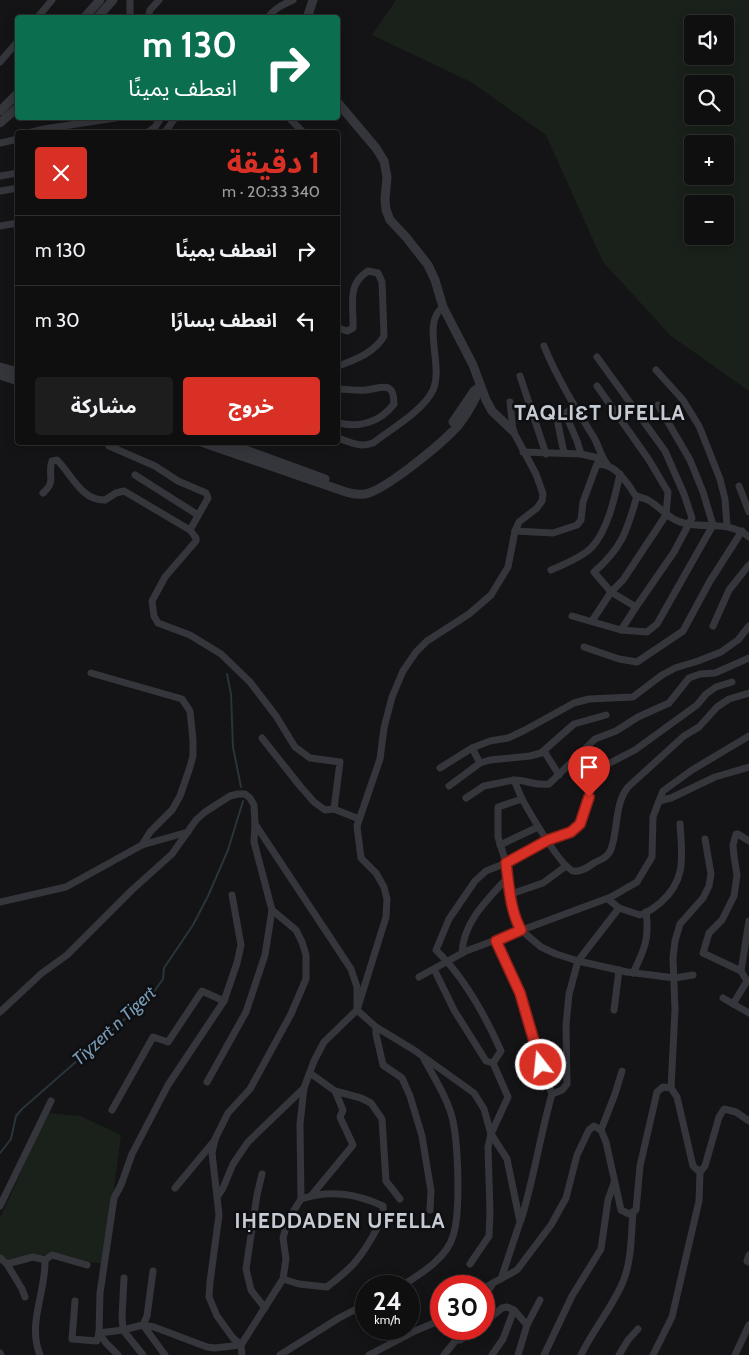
<!DOCTYPE html>
<html lang="ar">
<head>
<meta charset="utf-8">
<style>
	body { margin:0; font-family:Cabin,"Noto Sans Arabic",sans-serif; background:#1d1d1e; color:#f1f3f6; direction:rtl; height:100vh; display:flex; flex-direction:column; font-size:19px; white-space:nowrap }
	* { box-sizing:border-box; margin:0 }
	p { font-size:16px; color:#9b9c9f }
	.icon { flex:none; width:28px; height:28px; fill:none; stroke:currentColor; stroke-width:2; stroke-linecap:round; stroke-linejoin:round }
	.map { position:relative; flex:1; overflow:hidden; direction:ltr }
	.side { position:absolute; left:15px; top:130px; width:325px; height:315px; display:flex; flex-direction:column; background:#0f0f10; border-radius:5px; box-shadow:0 2px 12px #0003,0 0 0 1px #2f2f30; direction:rtl }
	.side>* { flex:none }
	.hud { position:absolute; left:15px; top:15px; width:325px; height:105px; border-radius:5px; box-shadow:0 2px 12px #0003,0 0 0 1px #2f2f30; direction:rtl; background:#0b6e4f; color:#fff; overflow:hidden }
	.tools { position:absolute; left:684px; top:15px; display:grid; gap:10px }
	.tools a { display:grid; place-items:center; width:50px; height:50px; border-radius:5px; background:#0f0f10; box-shadow:0 2px 12px #0003,0 0 0 1px #2f2f30; font-size:25px }
	.speed { position:absolute; left:355px; top:1275px; display:flex; gap:10px; font-size:25px; font-weight:700; text-align:center }
	.speed>* { display:grid; place-content:center; width:65px; height:65px; border-radius:50%; background:#0f0f10; box-shadow:0 2px 12px #0003,0 0 0 1px #2f2f30; line-height:1 }
	.speed small { font-size:12px; font-weight:400 }
	.speed .limit { border:8px solid #d22; background:#fff; color:#111 }
	.pin { position:absolute; display:grid; place-items:center; width:42px; height:42px; color:#fff; margin:-51px -21px; border-radius:50% 50% 50% 0; rotate:-45deg; box-shadow:0 0 5px #0007 }
	.pin .icon { rotate:45deg }
	.me { position:absolute; width:55px; margin:-28px; rotate:344deg; stroke-linejoin:round; filter:drop-shadow(0 0 4px #0008) }
	.turn { display:flex; align-items:center; gap:18px; height:105px; padding:0 20px; font-size:22px }
	.turn .icon { width:65px; height:65px; stroke-width:2.5 }
	.turn b { display:block; font-size:35px; line-height:42px }
	.round { display:grid; place-items:center; flex:none; width:52px; height:52px; border-radius:5px; background:#1d1d1e }
	.head { display:flex; align-items:center; justify-content:space-between; height:85px; padding:0 20px }
	h1 { font-size:30px; font-weight:700; line-height:38px; color:#d93025 }
	.button { display:flex; gap:10px; margin-top:auto; padding:10px 20px }
	.button a { flex:1; height:58px; border-radius:5px; background:#d93025; color:#fff; font-size:20px; font-weight:700; line-height:58px; text-align:center }
	.button a+a { background:#1d1d1e; color:#f1f3f6 }
	ul { padding:0; list-style:none }
	li { display:flex; align-items:center; gap:15px; height:70px; padding:0 20px; border-top:1px solid #2f2f30 }
	li div { flex:1 }
	li b { display:block; font-size:19px }
	li em { font-style:normal }
	.map>svg:first-child { display:block }
	.green { fill:#19211a; fill-rule:evenodd }
	.lines { fill:none; stroke-linecap:round; stroke-linejoin:round }
	.stream { stroke:#29343b; stroke-width:2 }
	.minor { stroke:#34363b; stroke-width:7 }
	.tertiary { stroke:#34363b; stroke-width:9 }
	.route-casing { stroke:#8d1f18; stroke-width:12 }
	.route { stroke:#d93025; stroke-width:9 }
	.labels { text-anchor:middle; dominant-baseline:central; stroke-width:5; stroke-linejoin:round; paint-order:stroke }
	.water-label { font-size:18px; font-style:italic; fill:#779cb6; stroke:#0f0f11 }
	.district-label { font-size:21px; font-weight:bold; letter-spacing:1px; fill:#c5cad3; stroke:#0f0f11 }
</style>
</head>
<body>
<div class="map">
<svg width="749" height="1355" viewBox="0 0 749 1355">
	<rect width="100%" height="100%" fill="#141416"/>
	<g class="green">
		<path d="M396,0H749V391L671,336L603,262L546,135L471,82L372,35ZM692,24H725V56H692ZM692,84H725V116H692ZM692,144H725V176H692ZM692,204H725V236H692Z"/>
		<path d="M48,1113L80,1116L121,1135L104,1264L33,1254L5,1262L0,1256V1218Z"/>
	</g>
	<g class="lines">
		<g class="stream">
			<path d="M227,674L231,694L233,747L241,787"/>
			<path d="M0,1153L11,1139L16,1116L22,1109L151,996L163,979L164,968L193,925L208,896L228,850L243,801"/>
		</g>
		<g class="minor">
			<path d="M37,18L52,0"/>
			<path d="M130,18V0"/>
			<path d="M148,18L150,10L159,0"/>
			<path d="M268,18C273,9 284,4 293,0"/>
			<path d="M0,62L18,41"/>
			<path d="M289,118L303,132"/>
			<path d="M32,132L44,129L115,118"/>
			<path d="M148,132L155,127L161,118"/>
			<path d="M165,132L175,118"/>
			<path d="M0,143L18,139"/>
			<path d="M0,176L18,173"/>
			<path d="M0,191L18,188"/>
			<path d="M0,226L18,223"/>
			<path d="M338,328L347,331L353,328C354,305 346,285 368,271L378,273L382,282L384,336C375,352 357,359 341,365L338,364"/>
			<path d="M544,346C557,378 575,407 593,436C599,445 600,456 607,464"/>
			<path d="M597,357L665,451L684,494L692,518L674,552L636,607L611,592L594,572C622,548 627,531 637,496"/>
			<path d="M656,370L683,400L699,426L720,479L725,499L727,526"/>
			<path d="M520,376L546,454"/>
			<path d="M338,389C347,389 357,391 366,390C382,388 394,380 394,404C380,422 360,428 338,423"/>
			<path d="M575,407L567,412L566,415L577,441L581,454"/>
			<path d="M558,424L564,453"/>
			<path d="M338,438C349,442 360,448 373,443C391,429 423,411 433,390C444,365 421,323 443,307"/>
			<path d="M109,446L155,466L178,481L206,493L208,498L190,530"/>
			<path d="M523,452L581,454L603,459"/>
			<path d="M135,475L198,515"/>
			<path d="M739,486L749,512"/>
			<path d="M43,493C57,481 47,475 52,461L57,460C71,473 81,501 105,500L116,493L124,491L190,530L196,538V541L165,577L152,601L154,616L158,623L190,635L221,654L250,682L276,716L295,747L310,758L340,762L334,809L359,819"/>
			<path d="M515,531L553,533L577,525L581,520L583,502L597,464C613,464 621,475 630,487C632,490 634,495 637,496C640,498 645,498 648,500C657,505 664,513 672,518C696,533 726,517 749,537"/>
			<path d="M551,570C563,565 584,556 592,547C608,530 615,496 620,474"/>
			<path d="M572,616L621,630L647,632L657,624L713,525L703,492L690,460L658,405"/>
			<path d="M592,621L611,592L623,580L666,515L668,492L649,460L597,386"/>
			<path d="M713,626L729,590L749,565"/>
			<path d="M621,630L636,607"/>
			<path d="M584,647L619,659L637,662L683,631L710,581L742,531"/>
			<path d="M91,673L182,699L190,711L193,740V756L190,767L180,796L172,810L150,832L142,845"/>
			<path d="M749,736L692,770L663,791L659,801L671,798L715,777L749,767"/>
			<path d="M262,738L300,786L314,802L325,810L334,809"/>
			<path d="M472,748L480,763"/>
			<path d="M544,751L559,775"/>
			<path d="M440,768L472,748L490,741L508,738L525,730L574,703L589,699L633,697L662,675L675,668L698,661L721,652L738,640L749,626"/>
			<path d="M449,786L480,763L490,760L530,756L541,753L574,724L606,715"/>
			<path d="M466,798L484,786L514,780"/>
			<path d="M522,799L514,780C527,780 535,786 549,784L595,739L616,731L638,717L669,703L689,678L700,674L715,673L749,658"/>
			<path d="M255,824L351,969L357,987V1010L376,1027L414,1050L474,1093L484,1109L491,1134L507,1159L520,1222L501,1279"/>
			<path d="M749,841L738,834H736L733,845L734,856L737,875L734,896L722,920L709,933L703,953L741,971L749,921"/>
			<path d="M500,845L538,827"/>
			<path d="M511,894L543,883L566,866"/>
			<path d="M608,899L619,908L640,915C647,913 654,908 660,903C687,880 682,856 680,824"/>
			<path d="M0,902L66,887L142,845L188,832"/>
			<path d="M496,941L520,993L541,1065L552,1094L562,1090L567,1084L566,1025L569,994L578,961L619,908"/>
			<path d="M462,953C463,922 488,899 508,877"/>
			<path d="M434,969L454,1010L486,1061L493,1063"/>
			<path d="M633,973C644,951 650,937 646,912"/>
			<path d="M693,975L675,978L627,972L578,961L556,954L541,947L521,930L517,922L506,863L498,837V807L522,799C530,813 560,866 573,871C580,873 588,867 594,863C602,859 610,856 612,846C618,827 615,803 628,787L684,736L699,727L717,707L729,699L749,693"/>
			<path d="M419,977L466,951L611,897L637,882L652,857L653,817L659,801"/>
			<path d="M723,998L749,1013"/>
			<path d="M733,1004L747,981L741,971"/>
			<path d="M614,1010L619,970"/>
			<path d="M0,1012L42,973L67,955L132,890L172,854L196,820L205,812L230,796L238,794H245L250,798L254,805L255,824L254,842L272,910L265,955L246,1012L207,1082"/>
			<path d="M376,1027V1034L383,1065L402,1078L410,1096L422,1136L431,1191L430,1210"/>
			<path d="M310,1073L335,1091"/>
			<path d="M671,1088L675,1010L673,958L675,941L680,924L703,898L709,886L711,874L705,839"/>
			<path d="M112,1110L153,1037L168,1042L202,991L224,1001"/>
			<path d="M601,1130L615,1094L622,1071"/>
			<path d="M262,1174L257,1195L246,1269L251,1290L265,1308"/>
			<path d="M175,1188L215,1140"/>
			<path d="M311,1196L353,1145L340,1117L343,1110L335,1091L361,1098L371,1103L382,1119L386,1181L400,1199"/>
			<path d="M217,1197L212,1153L215,1139L228,1113L250,1089L291,1014L306,979V955L302,942L296,930L272,910"/>
			<path d="M301,1199L300,1124L304,1088"/>
			<path d="M0,1206L51,1101"/>
			<path d="M521,1220C534,1178 540,1136 552,1094"/>
			<path d="M749,1255L747,1261L749,1262"/>
			<path d="M0,1258L7,1264L33,1257L45,1260L52,1255L87,1265"/>
			<path d="M7,1264L22,1289L25,1297"/>
			<path d="M470,1264L489,1236L490,1212L488,1147L491,1134L508,1097L493,1063L501,1051C485,1015 464,977 436,950L449,919L475,881L486,871L506,863L548,840L571,832L580,824L593,784L599,772L606,765L635,750L697,705L706,694L716,687L732,682"/>
			<path d="M153,1271L147,1316L143,1325L165,1355"/>
			<path d="M124,1278L122,1317L123,1330L143,1355"/>
			<path d="M402,1286C420,1274 447,1258 453,1236C461,1212 458,1146 453,1121C449,1101 434,1077 424,1059"/>
			<path d="M484,1288L517,1270L551,1225L566,1198L577,1155L589,1130L594,1126L601,1130L606,1142L621,1210L629,1214L636,1210L640,1166L657,1092L663,1087L671,1088L677,1097L693,1166L700,1172L705,1166L719,1117L724,1109L736,1112L749,1121"/>
			<path d="M484,1298L493,1283"/>
			<path d="M75,1301L72,1339L97,1341L99,1333L100,1293L114,1198L121,1185L132,1154L168,1085L224,1001L237,963L241,945L232,895"/>
			<path d="M484,1323L502,1308L507,1307L514,1310L527,1325L518,1355"/>
			<path d="M527,1325L540,1300"/>
			<path d="M460,1340L476,1329"/>
			<path d="M0,1353L1,1355"/>
			<path d="M40,1355C27,1324 46,1292 45,1260"/>
			<path d="M118,1355L106,1343L99,1333L123,1330L143,1325L154,1327L207,1347L215,1348L241,1345L283,1279L299,1284L327,1287C337,1279 348,1271 356,1261C365,1250 385,1220 383,1206C355,1193 330,1190 301,1199L288,1220L283,1238L286,1259L283,1279"/>
			<path d="M242,1355L241,1345L233,1338L217,1316L209,1297L210,1282L219,1215L217,1197L223,1188L233,1164L248,1142L304,1088L314,1061L324,1042L357,1010L386,917L387,899L384,887L376,873L361,858L357,826L380,759L384,728L392,697L403,671L416,652L427,641L469,614L491,595L508,567L515,531L519,522L537,508L542,501L543,494L536,474L513,431L510,402"/>
			<path d="M280,1355L339,1318L366,1304"/>
			<path d="M369,1355L415,1331L441,1320"/>
			<path d="M444,1355L465,1329"/>
			<path d="M492,1355L503,1339L514,1310"/>
			<path d="M544,1355L572,1296L601,1249L608,1200L614,1183"/>
			<path d="M581,1355C593,1330 611,1309 622,1284C632,1262 631,1235 633,1212"/>
			<path d="M619,1355L628,1340L638,1329"/>
			<path d="M653,1355L672,1317L699,1201L700,1172"/>
			<path d="M735,1355L749,1325"/>
		</g>
		<g class="tertiary">
			<path d="M84,18L100,0"/>
			<path d="M97,18L113,0"/>
			<path d="M307,18L313,0"/>
			<path d="M338,103L376,148L384,161L387,177L385,199L386,210L390,220L406,237L428,265L435,280L443,307L473,365L486,400L492,411L513,431"/>
			<path d="M0,111L18,93"/>
			<path d="M0,123L18,107"/>
			<path d="M0,367L18,372"/>
			<path d="M0,375L18,381"/>
			<path d="M453,422L474,391L480,387"/>
			<path d="M201,442L346,492C352,494 358,495 365,494C384,491 437,447 452,432C463,422 475,401 480,387"/>
			<path d="M224,442L325,479"/>
		</g>
	</g>
	<g class="lines">
		<g class="route-casing">
			<path id="route" d="M541,1065L520,993L496,941L521,930C510,911 509,885 506,863L548,840L571,832L580,824L589,797"/>
		</g>
		<use href="#route" class="route"/>
	</g>
	<g class="labels">
		<g class="water-label">
			<text transform="translate(114 1026) rotate(-43)">Tiɣzert n Tigert</text>
		</g>
		<g class="district-label">
			<text x="600" y="412">TAQLIƐT UFELLA</text>
			<text x="340" y="1220">IḤEDDADEN UFELLA</text>
		</g>
	</g>
</svg>
<div class="tools">
<a><svg class="icon" aria-label="sound" viewBox="0 0 24 24"><path d="M4 9h4l5-4v14l-5-4H4zM17 9q2 3 0 6"/></svg></a>
<a><svg class="icon" aria-label="search" viewBox="0 0 24 24"><circle cx="10" cy="10" r="6"/><path d="M15 15l6 6"/></svg></a>
<a>+</a>
<a>−</a>
</div>
<div class="speed"><div>24<small>km/h</small></div><div class="limit">30</div></div>
<div class="pin" style="left:589px;top:797px;background:#d93025"><svg class="icon" aria-label="arrive" viewBox="0 0 24 24"><path d="M6 21V4h12l-3 4 3 4H6"/></svg></div>
<svg class="me" style="left:541px;top:1065px" viewBox="-20 -20 40 40"><circle r="17" fill="#d93025" stroke="#fff" stroke-width="3"/><path d="M0-11L8 9 0 5-8 9z" fill="#fff"/></svg>
<div class="hud">
<div class="turn"><svg class="icon" aria-label="right" viewBox="0 0 24 24"><path d="M7 20v-9h11M14 6l5 5-5 5"/></svg><div><b>130 m</b>انعطف يمينًا</div></div>
</div>
<section class="side">
<div class="head"><div><h1>1 دقيقة</h1><p>340 m · 20:33</p></div><a class="round" style="background:#d93025;color:#fff"><svg class="icon" aria-label="close" viewBox="0 0 24 24"><path d="M6 6l12 12M18 6L6 18"/></svg></a></div>
<ul>
<li><svg class="icon" aria-label="right" viewBox="0 0 24 24"><path d="M7 20v-9h11M14 6l5 5-5 5"/></svg><div><b>انعطف يمينًا</b></div><em>130 m</em></li>
<li><svg class="icon" aria-label="left" viewBox="0 0 24 24"><path d="M17 20v-9H6M10 6l-5 5 5 5"/></svg><div><b>انعطف يسارًا</b></div><em>30 m</em></li>
</ul>
<div class="button"><a>خروج</a><a>مشاركة</a></div>
</section>
</div>
</body>
</html>
